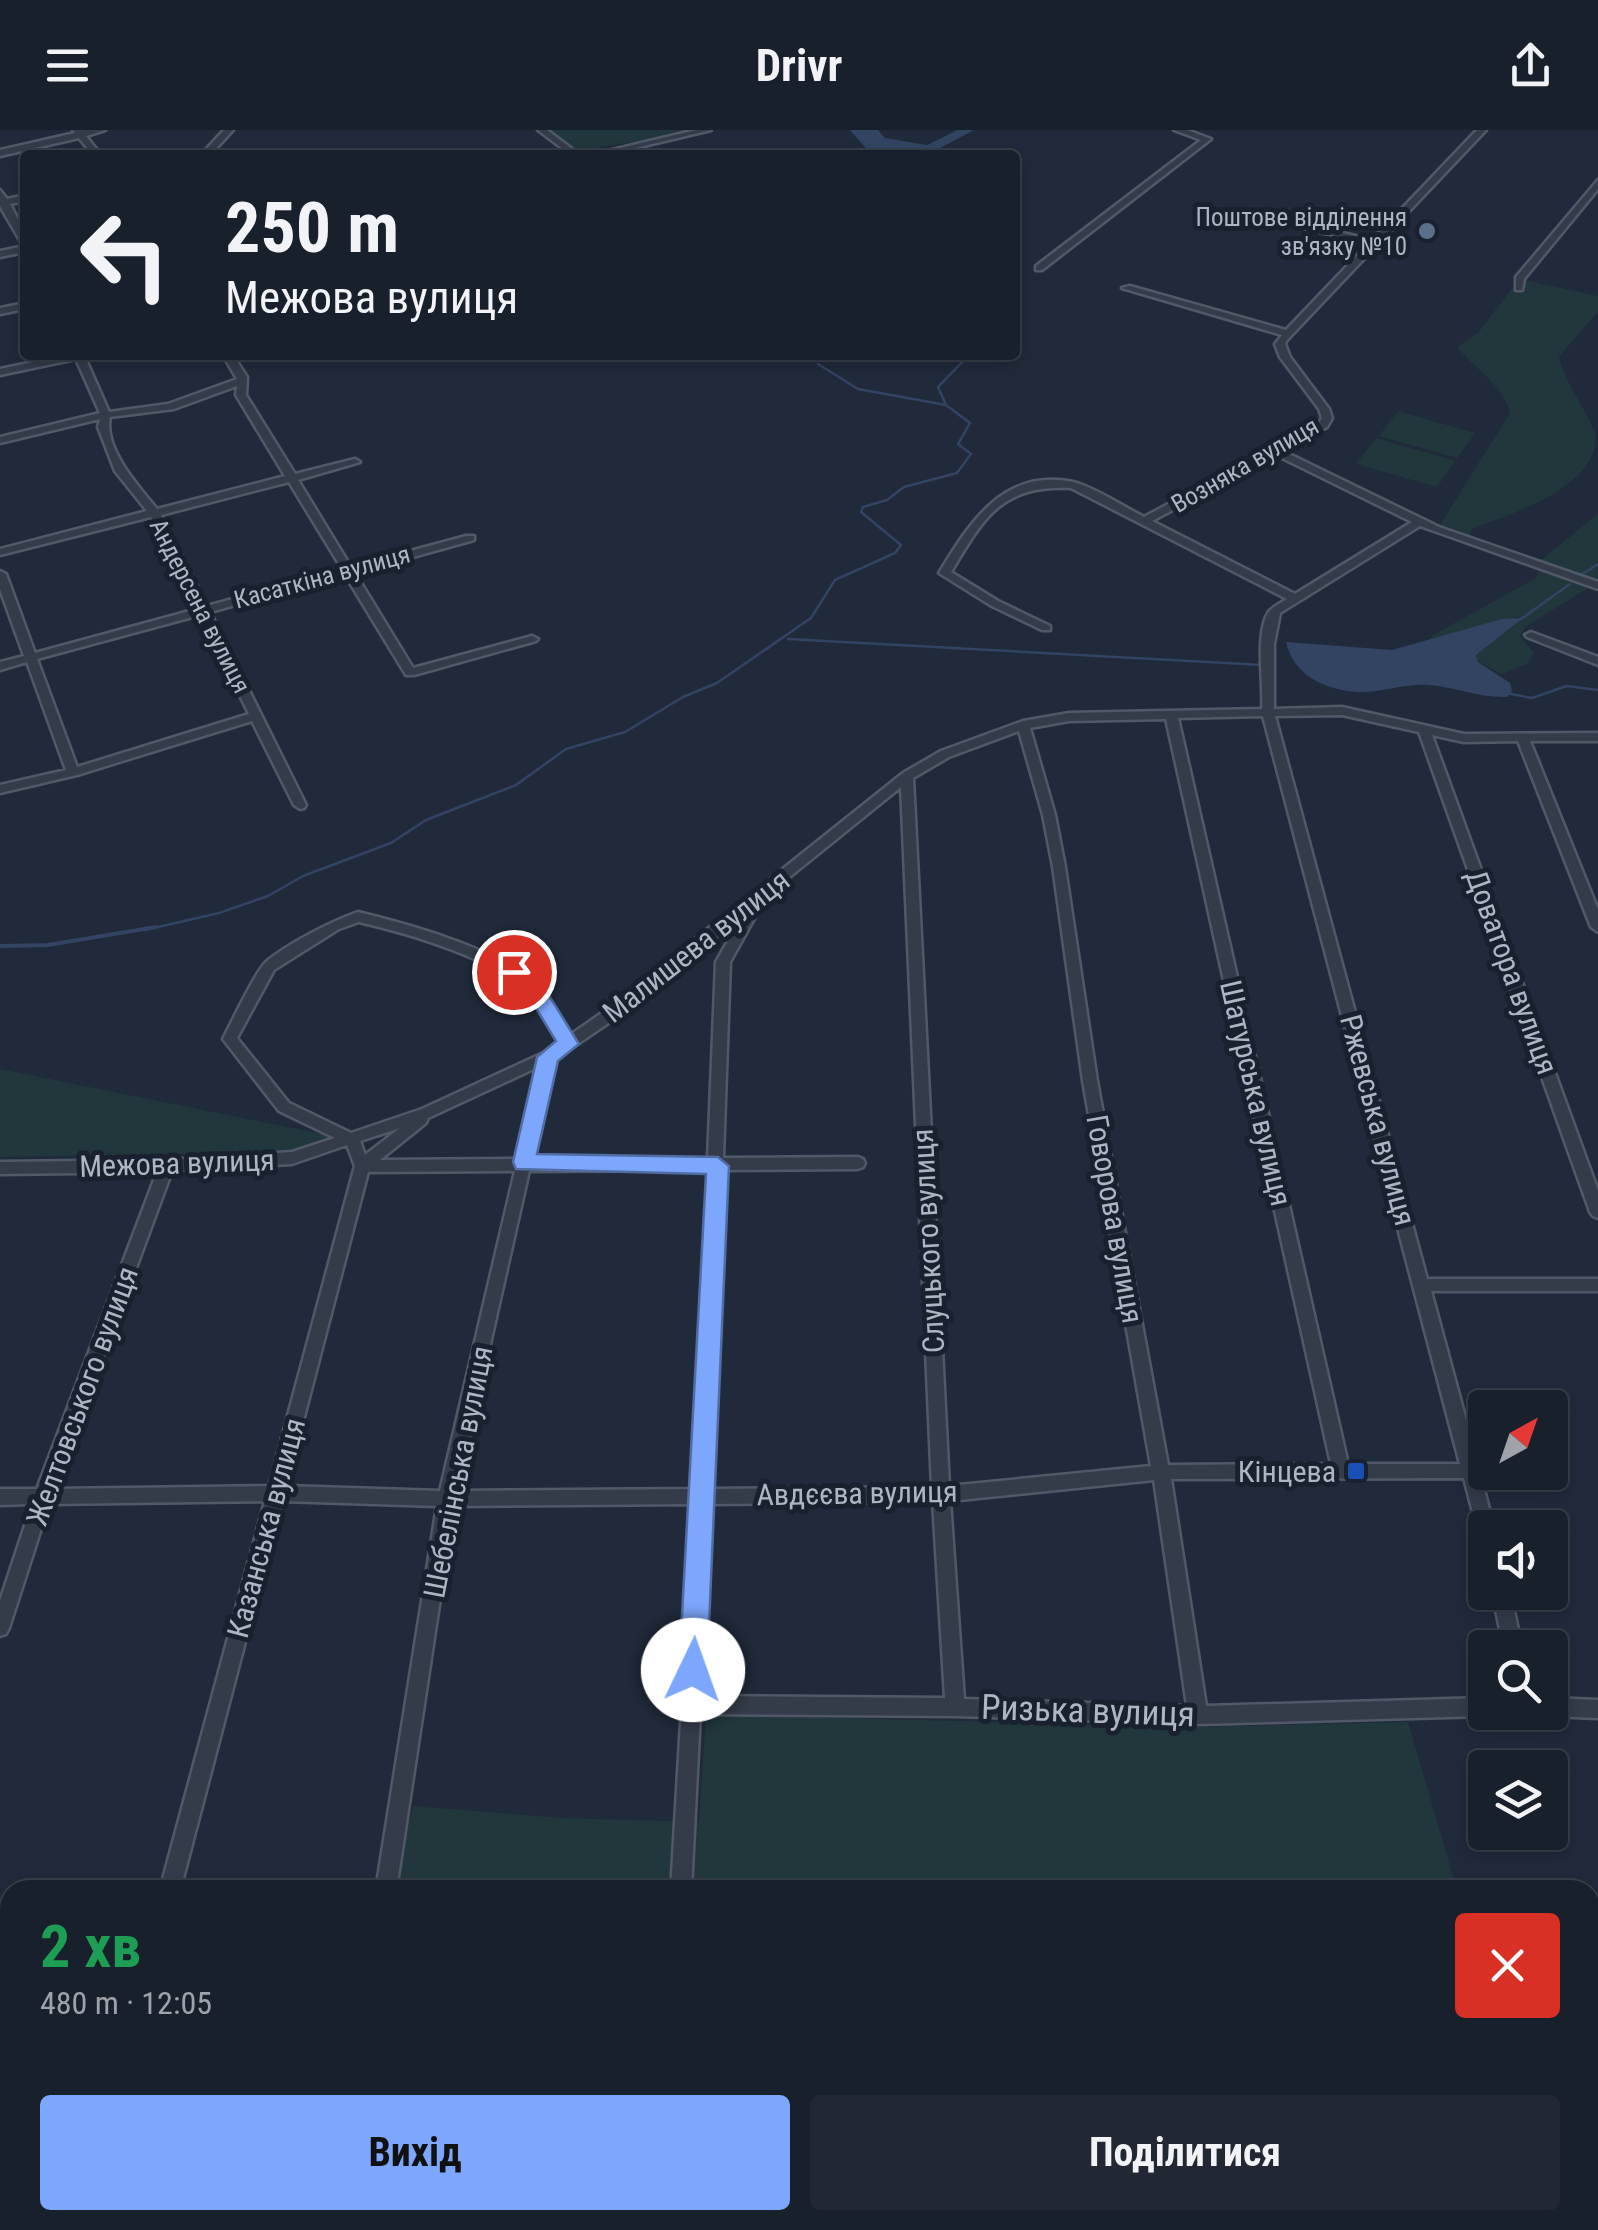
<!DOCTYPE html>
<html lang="uk">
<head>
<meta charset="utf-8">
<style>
	body { margin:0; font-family:"Roboto Condensed",sans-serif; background:#212834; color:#f1f3f6; height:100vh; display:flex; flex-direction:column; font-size:38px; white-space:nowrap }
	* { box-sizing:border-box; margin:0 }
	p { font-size:32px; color:#9fa3a9 }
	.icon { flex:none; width:55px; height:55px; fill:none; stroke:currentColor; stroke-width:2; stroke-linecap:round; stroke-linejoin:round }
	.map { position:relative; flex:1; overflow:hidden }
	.drawer { position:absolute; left:0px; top:1750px; width:1600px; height:350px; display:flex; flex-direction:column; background:#18202c; border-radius:30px 30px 0 0; box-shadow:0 5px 15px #0003,0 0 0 2px #363e48 }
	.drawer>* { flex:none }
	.top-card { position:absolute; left:20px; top:20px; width:1000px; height:210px; border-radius:10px; box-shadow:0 5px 15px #0003,0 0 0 2px #363e48; background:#18202c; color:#f1f3f6; overflow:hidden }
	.needle { width:65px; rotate:40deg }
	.buttons { position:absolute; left:1468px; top:1260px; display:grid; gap:20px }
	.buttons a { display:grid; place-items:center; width:100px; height:100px; border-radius:10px; background:#18202c; box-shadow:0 5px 15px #0003,0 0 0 2px #363e48; font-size:50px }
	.pin { position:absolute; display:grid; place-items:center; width:85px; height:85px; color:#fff; margin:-42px; border:5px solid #fff; border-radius:50%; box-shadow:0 2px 10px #0007 }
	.me { position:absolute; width:110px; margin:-55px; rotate:3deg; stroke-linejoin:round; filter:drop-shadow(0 0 8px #0008) }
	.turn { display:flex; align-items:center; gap:35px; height:210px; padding:0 40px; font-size:45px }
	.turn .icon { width:130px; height:130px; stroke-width:2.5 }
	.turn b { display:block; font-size:70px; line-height:85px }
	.round { display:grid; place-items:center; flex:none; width:105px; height:105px; border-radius:10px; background:#212834 }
	.overview { display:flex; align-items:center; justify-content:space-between; height:170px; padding:0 40px }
	h1 { font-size:60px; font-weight:700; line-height:75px; color:#1e9e55 }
	.action { display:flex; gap:20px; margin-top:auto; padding:20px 40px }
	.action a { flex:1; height:115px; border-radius:10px; background:#7da7fd; color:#111; font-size:40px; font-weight:700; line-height:115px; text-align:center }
	.action a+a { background:#212834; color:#f1f3f6 }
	header { display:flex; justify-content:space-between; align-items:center; height:130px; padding:0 40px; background:#18202c; font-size:45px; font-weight:700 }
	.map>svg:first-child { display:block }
	.green { fill:#22373b }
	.water { fill:#324462 }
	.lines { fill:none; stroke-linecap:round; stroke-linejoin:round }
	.stream-far1 { stroke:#324462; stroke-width:2.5 }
	.stream { stroke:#324462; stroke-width:4 }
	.minor-casing { stroke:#515968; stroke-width:5 }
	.minor { fill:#343c4a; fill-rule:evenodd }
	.route { fill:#7da7fd; stroke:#516da4; stroke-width:2.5 }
	.service-dot { fill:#5c6f8a; stroke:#19212f; stroke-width:4 }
	.transit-dot { fill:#1a4fb4; stroke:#19212f; stroke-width:4 }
	.labels { text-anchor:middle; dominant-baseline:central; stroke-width:10; stroke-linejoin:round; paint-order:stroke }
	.far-poi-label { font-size:25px; fill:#aeb6c6; stroke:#19212f; text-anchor:end }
	.far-street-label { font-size:25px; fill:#aeb6c6; stroke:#19212f }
	.street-label { font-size:30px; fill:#aeb6c6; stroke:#19212f }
	.poi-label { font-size:30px; fill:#aeb6c6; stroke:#19212f; text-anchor:end }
	.near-street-label { font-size:35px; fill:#aeb6c6; stroke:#19212f }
</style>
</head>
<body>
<header><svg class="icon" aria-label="menu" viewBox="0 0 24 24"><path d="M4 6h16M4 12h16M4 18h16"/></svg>Drivr<svg class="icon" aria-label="share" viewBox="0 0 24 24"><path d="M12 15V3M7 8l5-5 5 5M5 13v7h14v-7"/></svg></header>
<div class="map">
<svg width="1598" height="2100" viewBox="0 0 1598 2100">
	<rect width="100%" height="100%" fill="#202a3a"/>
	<g class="green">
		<path d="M549,0H689L653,10L577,20Z"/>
		<path d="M1519,149L1598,166V181L1559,227C1567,257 1585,277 1596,305C1598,359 1507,385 1472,399L1469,409L1438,398L1510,283C1505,257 1474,238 1457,217L1478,203Z"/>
		<path d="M1398,281L1475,303L1457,328L1379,306Z"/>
		<path d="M1376,308L1455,331L1437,357L1356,334Z"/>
		<path d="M1598,384V452L1525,497L1520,506L1534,523L1527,534L1502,544L1478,531L1476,525L1522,489L1516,487L1428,513L1433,505L1536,448L1540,439L1537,433Z"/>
		<path d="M0,939L352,1010L297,1022L0,1027Z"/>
		<path d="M706,1585L1200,1597L1408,1592L1457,1760H393L413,1676L562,1688L699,1692Z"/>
		<path d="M0,1875L10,1876V2090H1552L1555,2100H0Z"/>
	</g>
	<g class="water">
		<path d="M850,0H878L885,8L927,15L958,0H974L927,25H872Z"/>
		<path d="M1523,488L1476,525L1478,532L1510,553L1512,561L1507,567C1480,568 1455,557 1429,555C1405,553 1381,563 1358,562C1325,560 1293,545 1286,512L1392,520L1502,489Z"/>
	</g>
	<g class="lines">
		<g class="stream-far1">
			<path d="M946,275L938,257L969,225"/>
			<path d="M1581,445L1598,434"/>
			<path d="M1521,489L1570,454"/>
			<path d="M788,509L1262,535"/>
			<path d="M1506,563L1532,568L1567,556L1598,560"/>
			<path d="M145,800L219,783L268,766L303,746L391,713L426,690L516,655L566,619L625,602L683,567L717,553L811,488L835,450L895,423L901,415L861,382L863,377L887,370L904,357L957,343L971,324L958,314L970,293L946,275L858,259L818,234"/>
		</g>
		<path class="stream" d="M0,816L48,815L156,797"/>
		<g class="minor-casing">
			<g id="minor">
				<path d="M73,0H105L86,6L101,25H93L79,8L0,26V20L75,3Z"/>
				<path d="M224,0H233L210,25H201Z"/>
				<path d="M538,0H547L580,25H571Z"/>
				<path d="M696,0H711L606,25H591Z"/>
				<path d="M1174,0H1187L1211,9L1042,140H1036V136L1201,10Z"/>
				<path d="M1477,0H1486L1287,210L1285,214L1290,227L1329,279L1332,288L1327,297L1283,321L1439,397L1598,452V459L1420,396L1280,483L1274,514V579L1342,577L1464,604L1598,603V611H1530L1598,780V802L1591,797L1518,611L1464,612L1432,605L1598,1061V1088L1593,1086L1590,1082L1419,602L1342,585L1275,586L1427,1149H1598V1161H1431L1478,1335L1481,1341L1480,1344L1494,1398H1485V1405L1480,1403L1477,1398L1464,1348L1171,1349L1206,1576L1485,1568V1582L1492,1583L1485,1586L1198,1594L955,1586L700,1584L691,1760H671L694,1374L454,1376L396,1760H376L437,1376L282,1371L180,1760H160L265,1371L49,1374L9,1498L6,1504L0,1506V1471L32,1374L0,1375V1359H37L157,1042L0,1044V1032L167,1030L292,1022L335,1008L279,981L223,909C232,892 255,842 266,832C287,814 332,791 358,782C408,794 507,821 541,859C553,872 561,890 570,905L606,880L903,643L941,621L1023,591L1069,583L1262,579C1264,553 1255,505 1268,483C1273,476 1281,473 1287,469L1071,358C1001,355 984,387 951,442L998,471L1050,496V500H1042L990,475L939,443C970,392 1004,338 1073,352C1092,356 1126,378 1144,387L1319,293L1322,288L1319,279L1280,227L1275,214L1282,205L1122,158L1130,156L1286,200L1368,114L1296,96V92L1372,110ZM1276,325L1412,392L1295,464L1152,391ZM1263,586L1460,1334H1348L1178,588ZM1166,589L1331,1334L1168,1335L1097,951L1065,737L1055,685L1030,598L1069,591ZM1019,601L1043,685L1053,737L1083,951L1151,1336L949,1356L913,648L949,627ZM901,657L932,1357L712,1359L723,1040L858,1039L863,1037L865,1033L863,1029L858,1027L723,1028L730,832L760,778L756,774ZM742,786L716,832L708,1028L532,1029L554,930L616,888ZM359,792C407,803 497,829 531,865C543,878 551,897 560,912L543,923L422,979L351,1003L289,973L237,908L274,840L339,799ZM538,937L517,1029L380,1030L426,993L428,988ZM400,998L365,1025L360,1011ZM347,1015L355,1036L269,1356L54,1359L172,1041L292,1034ZM708,1040L695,1359L457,1361L529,1041ZM515,1041L440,1361L286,1356L368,1042ZM1154,1350L1187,1576L964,1569L950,1371ZM933,1372L945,1568L701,1566L711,1374Z"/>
				<path d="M1598,50V59L1524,149L1522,160H1516V147Z"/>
				<path d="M0,60L7,69L25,65V71L10,74L25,103V115L21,112L0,76Z"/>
				<path d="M25,116V122L0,127V121Z"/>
				<path d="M25,173V179L0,184V178Z"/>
				<path d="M66,225H84L109,282L168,274L237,249L223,225H233L247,247L246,265L295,344L355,329L360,332L298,350L351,437L466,406H474V410L355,443L413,538L532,506L538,509L536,511L414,545H406L345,445L210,482L306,675L304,678L300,679L294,675L252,591L77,645L0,663V655L66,640L27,532L0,540V532L24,526L0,459V441L6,444L35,523L197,479L151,387L0,425V419L147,381L115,341L98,297L100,289L0,313V307L100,283L76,229L0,245V239ZM237,256L236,265L285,346L157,379C139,357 103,318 110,287L174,279ZM289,352L342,439L207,476L161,385ZM200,485L249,584L77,637L37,529Z"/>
				<path d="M1531,502L1598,527V535L1527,507L1525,505Z"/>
				<path d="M1492,1462H1510L1522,1518H1504Z"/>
				<path d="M1550,1568L1598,1570V1588L1550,1586L1543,1583L1550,1582Z"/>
				<rect x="0" y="1856" width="10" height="20"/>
			</g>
		</g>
		<use href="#minor" class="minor"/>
	</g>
	<path class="route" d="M514,835L545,859L579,914L558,931L537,1024L718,1027L729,1036L707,1540L703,1549L693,1553L684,1549L679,1540L706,1044L516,1039L513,1032L537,927L556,911L531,870L503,842Z"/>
	<circle class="service-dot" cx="1427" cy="101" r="10"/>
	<rect class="transit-dot" x="1346" y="1331" width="20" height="20" rx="5"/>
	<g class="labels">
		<g class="far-poi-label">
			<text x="1407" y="87">Поштове відділення<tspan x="1407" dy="29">зв'язку №10</tspan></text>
		</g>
		<g class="far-street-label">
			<text transform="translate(1245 335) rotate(-30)">Возняка вулиця</text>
			<text transform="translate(322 447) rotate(-15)">Касаткіна вулиця</text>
			<text transform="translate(200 476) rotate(63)">Андерсена вулиця</text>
		</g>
		<g class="street-label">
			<text transform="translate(696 816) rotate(-38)">Малишева вулиця</text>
			<text transform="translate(1512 842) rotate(70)">Доватора вулиця</text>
			<text transform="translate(1256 963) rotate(77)">Шатурська вулиця</text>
			<text transform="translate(1378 990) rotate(75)">Ржевська вулиця</text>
			<text transform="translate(177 1033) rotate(-2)">Межова вулиця</text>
			<text transform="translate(1115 1089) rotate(80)">Говорова вулиця</text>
			<text transform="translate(928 1111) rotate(-93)">Слуцького вулиця</text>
			<text transform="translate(82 1266) rotate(-70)">Желтовського вулиця</text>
			<text transform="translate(458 1342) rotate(-79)">Шебелінська вулиця</text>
			<text transform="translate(857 1363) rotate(-1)">Авдєєва вулиця</text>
			<text transform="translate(266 1398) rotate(-75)">Казанська вулиця</text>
		</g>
		<g class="poi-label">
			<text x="1336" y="1341">Кінцева</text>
		</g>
		<g class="near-street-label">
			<text transform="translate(1088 1581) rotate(2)">Ризька вулиця</text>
		</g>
	</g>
</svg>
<div class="buttons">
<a><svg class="needle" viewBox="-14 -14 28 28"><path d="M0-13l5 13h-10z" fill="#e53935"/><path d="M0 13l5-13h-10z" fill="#9fa3a9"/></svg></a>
<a><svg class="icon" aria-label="sound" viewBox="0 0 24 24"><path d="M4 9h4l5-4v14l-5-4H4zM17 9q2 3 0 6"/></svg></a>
<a><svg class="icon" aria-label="search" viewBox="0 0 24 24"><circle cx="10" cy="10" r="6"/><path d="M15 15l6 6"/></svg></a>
<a><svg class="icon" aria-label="layers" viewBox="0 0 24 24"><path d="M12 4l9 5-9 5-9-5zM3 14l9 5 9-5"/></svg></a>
</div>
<div class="pin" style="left:514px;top:842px;background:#d93025"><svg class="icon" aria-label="arrive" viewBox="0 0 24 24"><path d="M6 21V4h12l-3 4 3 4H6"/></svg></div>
<svg class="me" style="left:693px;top:1540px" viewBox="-20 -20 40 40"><circle r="19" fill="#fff"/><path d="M0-13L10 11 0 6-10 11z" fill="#7da7fd"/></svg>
<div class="top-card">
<div class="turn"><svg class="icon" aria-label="left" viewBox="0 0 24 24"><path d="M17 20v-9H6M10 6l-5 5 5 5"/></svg><div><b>250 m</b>Межова вулиця</div></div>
</div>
<section class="drawer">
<div class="overview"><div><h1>2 хв</h1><p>480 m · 12:05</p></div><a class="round" style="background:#d93025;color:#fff"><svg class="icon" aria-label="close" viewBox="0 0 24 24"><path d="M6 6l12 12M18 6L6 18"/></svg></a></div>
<div class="action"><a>Вихід</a><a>Поділитися</a></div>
</section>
</div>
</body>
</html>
